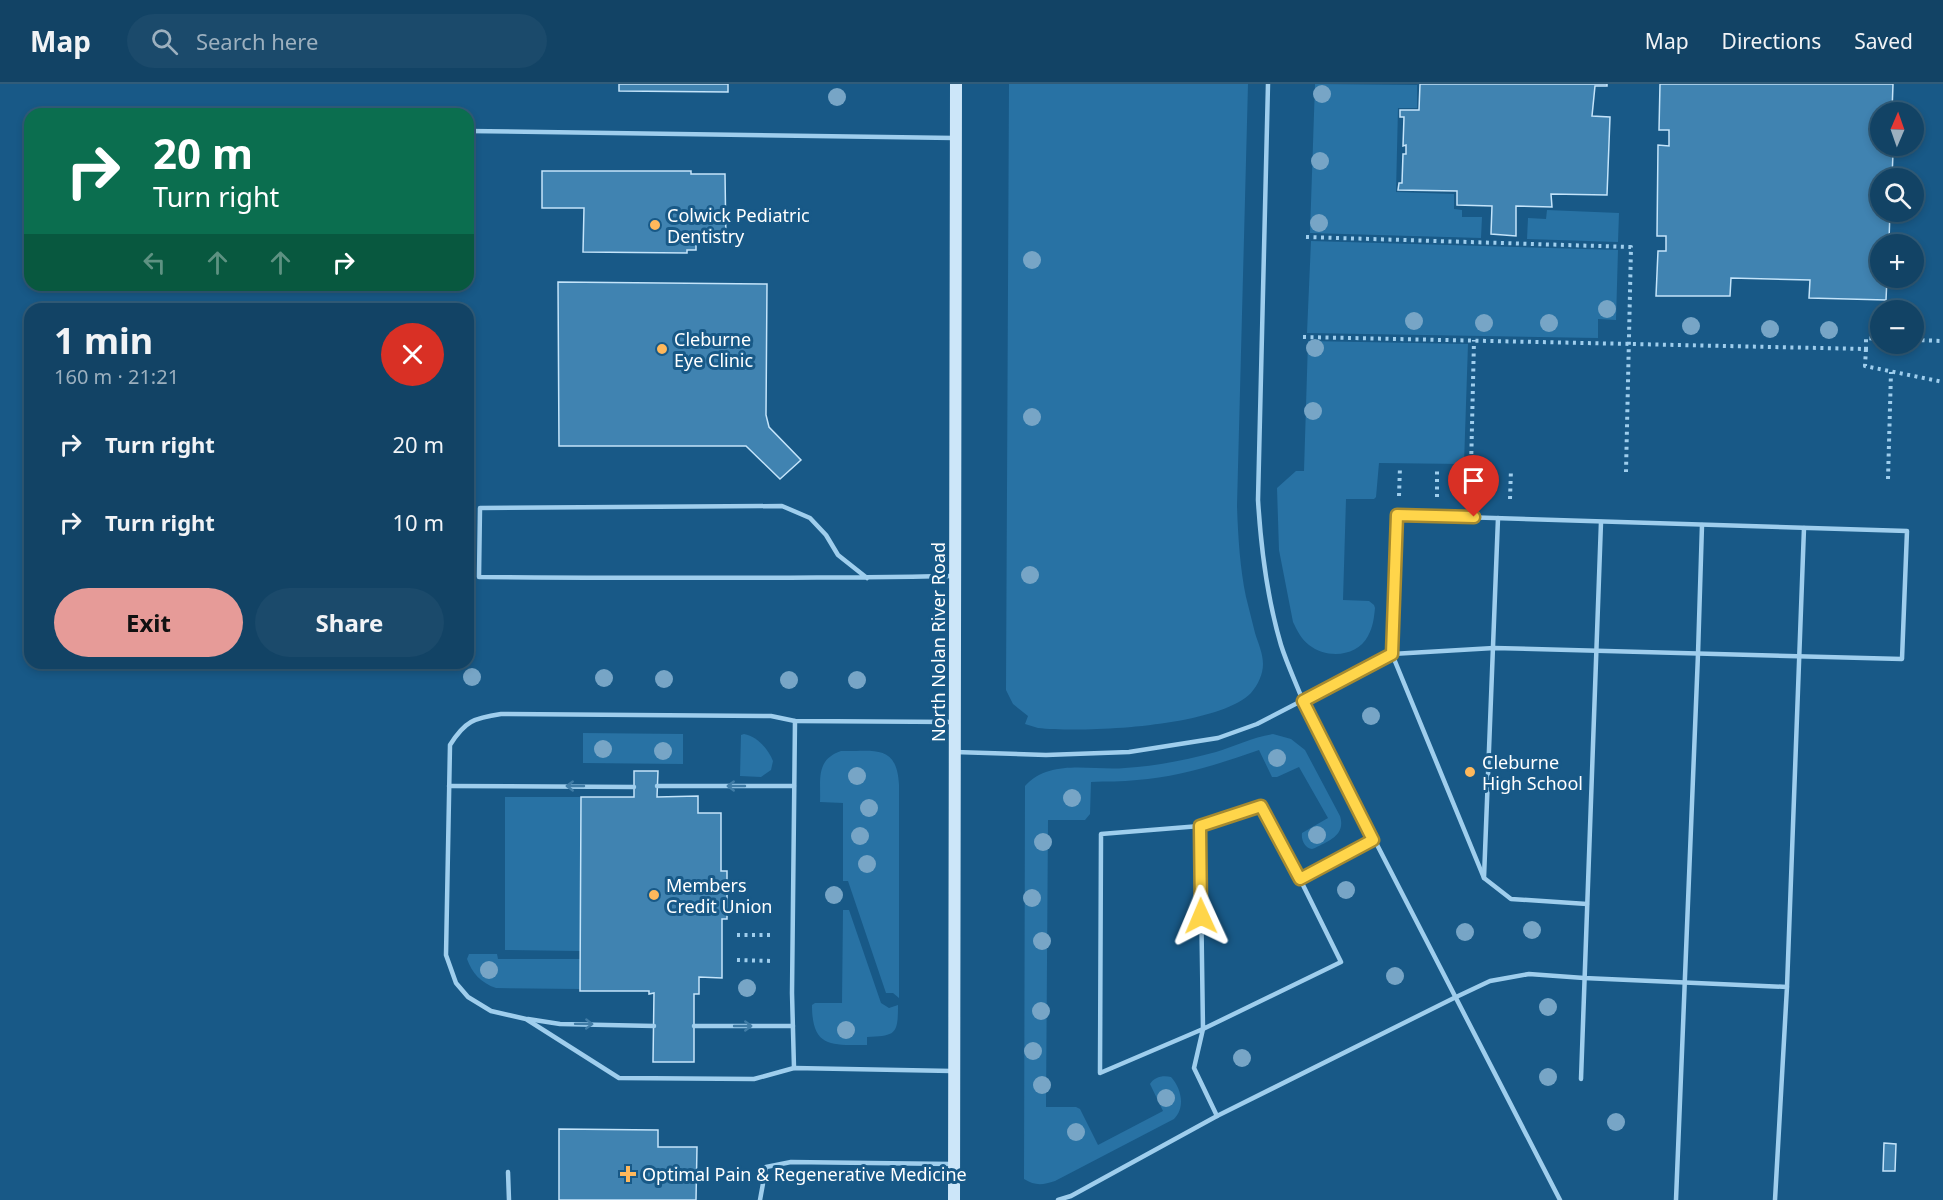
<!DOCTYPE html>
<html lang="en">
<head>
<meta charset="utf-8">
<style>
	body { margin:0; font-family:"Noto Sans",sans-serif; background:#1b4a6b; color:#f1f3f6; height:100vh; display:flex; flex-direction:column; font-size:22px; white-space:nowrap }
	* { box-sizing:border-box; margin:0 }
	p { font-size:20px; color:#9cb0bf }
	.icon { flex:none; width:33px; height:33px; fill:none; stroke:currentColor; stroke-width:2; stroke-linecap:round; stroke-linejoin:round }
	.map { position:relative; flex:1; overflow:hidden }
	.panel { position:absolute; left:24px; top:219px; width:450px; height:366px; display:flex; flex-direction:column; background:#124365; border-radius:18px; box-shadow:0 3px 9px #0003,0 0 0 2px #315c79 }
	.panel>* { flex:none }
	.guide { position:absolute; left:24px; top:24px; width:450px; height:183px; border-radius:18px; box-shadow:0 3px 9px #0003,0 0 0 2px #315c79; background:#0b6e4f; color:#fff; overflow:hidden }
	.needle { width:39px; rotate:2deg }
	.tools { position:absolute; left:1870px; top:18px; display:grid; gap:12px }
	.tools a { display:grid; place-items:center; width:54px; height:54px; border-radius:50%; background:#124365; box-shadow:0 3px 9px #0003,0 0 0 2px #315c79; font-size:30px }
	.pin { position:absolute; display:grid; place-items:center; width:51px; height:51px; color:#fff; margin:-62px -26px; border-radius:50% 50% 50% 0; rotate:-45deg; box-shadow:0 0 6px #0007 }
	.pin .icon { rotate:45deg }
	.me { position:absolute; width:66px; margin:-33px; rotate:359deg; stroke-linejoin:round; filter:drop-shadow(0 0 4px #0008) }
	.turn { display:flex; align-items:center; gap:21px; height:126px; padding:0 30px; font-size:27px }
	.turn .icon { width:78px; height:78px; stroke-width:2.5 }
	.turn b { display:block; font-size:42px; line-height:51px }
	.lanes { display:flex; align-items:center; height:57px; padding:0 30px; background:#0003; justify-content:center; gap:30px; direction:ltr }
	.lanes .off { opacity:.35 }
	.round { display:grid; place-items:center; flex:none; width:63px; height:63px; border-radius:32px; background:#1b4a6b }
	.headline { display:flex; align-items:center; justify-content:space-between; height:102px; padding:0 30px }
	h1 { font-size:36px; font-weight:700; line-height:45px }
	.cta { display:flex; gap:12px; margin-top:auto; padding:12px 30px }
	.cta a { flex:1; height:69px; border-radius:36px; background:#e69b98; color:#111; font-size:24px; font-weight:700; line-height:69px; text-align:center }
	.cta a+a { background:#1b4a6b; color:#f1f3f6 }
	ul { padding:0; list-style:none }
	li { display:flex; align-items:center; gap:18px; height:78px; padding:0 30px }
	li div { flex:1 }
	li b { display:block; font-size:22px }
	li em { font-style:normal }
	header { display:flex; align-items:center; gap:36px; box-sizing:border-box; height:84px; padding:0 30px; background:#124365; border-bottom:2px solid #315c79 }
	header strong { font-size:28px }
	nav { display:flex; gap:33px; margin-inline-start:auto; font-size:21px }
	.search { width:420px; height:54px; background:#1b4a6b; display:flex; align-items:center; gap:15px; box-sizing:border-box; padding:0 21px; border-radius:33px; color:#9cb0bf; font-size:22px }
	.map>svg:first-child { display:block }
	.green { fill:#2872a4 }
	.building { fill:#4083b1; stroke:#c4e4fa; stroke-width:1.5 }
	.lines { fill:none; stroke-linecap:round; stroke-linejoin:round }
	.path { stroke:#9fceed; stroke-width:4; stroke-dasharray:3 4.5; stroke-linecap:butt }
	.lane { stroke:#9fceed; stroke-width:4.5 }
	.secondary { stroke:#cce6f9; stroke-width:12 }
	.tree { fill:#77a5c6 }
	.oneway { stroke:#407ca6 }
	.route-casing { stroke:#a68a30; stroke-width:15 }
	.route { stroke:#ffd54a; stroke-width:10 }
	.poi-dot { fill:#ffb85b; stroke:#185987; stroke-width:2 }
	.labels { text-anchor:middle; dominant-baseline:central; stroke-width:6; stroke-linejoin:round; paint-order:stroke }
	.poi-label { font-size:18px; fill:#fff; stroke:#185987; text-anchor:start }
	.street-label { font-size:18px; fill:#fff; stroke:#185987 }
</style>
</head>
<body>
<header>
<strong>Map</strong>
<div class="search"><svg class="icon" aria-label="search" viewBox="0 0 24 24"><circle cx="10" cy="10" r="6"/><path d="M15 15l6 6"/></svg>Search here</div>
<nav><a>Map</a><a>Directions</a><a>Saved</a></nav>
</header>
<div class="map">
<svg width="1943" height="1116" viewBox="0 0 1943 1116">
	<rect width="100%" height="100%" fill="#185987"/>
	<g class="green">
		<path d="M1009,0H1248L1237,422C1238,452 1240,484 1246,513C1249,525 1252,537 1255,549C1258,559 1263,569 1263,580C1263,590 1258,601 1251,609C1217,643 1085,649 1038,644L1025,640L1028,632L1013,620L1006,606Z"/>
		<path d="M1315,0L1417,1V24H1398L1396,108L1454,110V125L1462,126V133H1482L1481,154L1310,149Z"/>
		<path d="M1547,126L1619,129L1618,158L1527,155L1528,134L1546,135Z"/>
		<path d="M1311,157L1618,166L1616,236L1598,235V254L1307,249Z"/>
		<path d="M1308,257L1468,260L1464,380L1379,379L1376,413L1374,415H1346L1343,516L1369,517L1374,521L1375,524C1374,534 1373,543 1368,552C1357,573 1327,575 1309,561C1301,555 1297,546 1293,538L1279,466L1277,404L1296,387H1304Z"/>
		<path d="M583,649L683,650V680L583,679Z"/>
		<path d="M744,650C758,653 768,665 773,677L771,686L761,693L740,692L741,651Z"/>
		<path d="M1273,650L1291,655L1305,666L1340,732C1346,751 1329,757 1315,764L1312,765C1305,764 1301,756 1302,749L1328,734L1299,683L1277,693H1272L1259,666C1219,680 1179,693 1137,696C1122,698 1106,697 1091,698L1090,730L1085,736H1048L1046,1023H1076L1080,1025L1098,1061L1163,1027L1150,1000C1154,993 1163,991 1171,993C1181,1004 1186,1023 1174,1035L1055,1097C1043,1101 1035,1102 1024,1095L1025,702C1050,674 1092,687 1125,684C1157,682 1186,676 1216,668C1235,662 1253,653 1273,650Z"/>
		<path d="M841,667C873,668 897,659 899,701V914L893,909H886L848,797H843V719L820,718C821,696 815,676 841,667Z"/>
		<path d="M505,713H581L580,867L505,866Z"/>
		<path d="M843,826H849L881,919L889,924L898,921C898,950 896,952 867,953V961C831,961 812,964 812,921L815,919H842Z"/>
		<path d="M469,870H497L498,875H580V905L496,904C481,899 472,889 467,875Z"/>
	</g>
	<g class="building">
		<path d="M619,0H728V8L619,7Z"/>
		<path d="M1420,0H1607V2H1595L1592,32L1610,33L1607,111L1551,110L1552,123L1516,122V152L1491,150L1492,122L1457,121V107L1398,106L1399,99H1402L1403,70H1406V61L1403,62L1404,33H1400V26H1419Z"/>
		<path d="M1660,0H1893L1892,28H1881L1883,68L1893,69L1892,94H1881V128H1890L1889,156L1881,155L1880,172L1881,194H1887L1886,216L1809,214L1810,196L1731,194L1730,212H1656L1658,167H1666V152H1657L1658,61L1669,62V46H1659Z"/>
		<path d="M542,87H691V90H725L726,158H696V166H687V169L583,168L584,124H542Z"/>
		<path d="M558,198L767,200L766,331L769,343L801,376L780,395L746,362H559Z"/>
		<path d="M634,687H658L657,713L698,712V729H721V787H727V835H722V894L699,893V910H694V978H653L654,909L649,910V907H580L581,713H634Z"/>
		<path d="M559,1045L658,1046V1063H697L696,1116H559Z"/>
		<path d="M1884,1059L1896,1060L1895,1087H1883Z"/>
	</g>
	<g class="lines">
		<g class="path">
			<path d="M1306,153L1631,163L1626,388"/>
			<path d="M1303,253L1866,265V254L1881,255"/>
			<path d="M1914,256L1943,257"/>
			<path d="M1866,265L1865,282L1943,298"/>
			<path d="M1471,385L1474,256"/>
			<path d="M1888,395L1891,288"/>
			<path d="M1399,412L1400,383"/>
			<path d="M1437,413V383"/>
			<path d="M1475,414L1476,385"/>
			<path d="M1510,415L1511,385"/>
			<path d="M737,851H773"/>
			<path d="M737,876L773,877"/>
		</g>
		<g class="lane">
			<path d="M1268,0L1258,416C1261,465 1267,514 1281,561C1287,580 1296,599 1303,617L1560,1116"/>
			<path d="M468,47L954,54"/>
			<path d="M1498,434L1484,794L1511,815L1587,820"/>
			<path d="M867,494L838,471L826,451L810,434L782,422L480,424L479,493C637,494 795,495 953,492"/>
			<path d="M955,668L1046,671L1129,668L1218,654L1257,640L1392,570L1494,564L1902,575L1907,447L1397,431L1392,570L1484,794"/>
			<path d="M449,702L634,703"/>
			<path d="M657,702H794"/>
			<path d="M1200,742L1101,750L1100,989L1203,945L1194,984L1217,1032"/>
			<path d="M1300,795L1261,722L1200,742L1203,945L1341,878L1300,795L1373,756"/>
			<path d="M1787,903L1804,444"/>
			<path d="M528,935L560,940L654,942"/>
			<path d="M694,942H793"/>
			<path d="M794,984L792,909L795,637"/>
			<path d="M952,987L794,984L754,995L619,994L526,935L491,927L468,913L456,899L446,871L450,661C465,637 474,634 501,630L771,632L795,637L953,638"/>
			<path d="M1581,995L1601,438"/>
			<path d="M508,1088L509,1116"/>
			<path d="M760,1116L766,1083L791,1078L952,1080"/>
			<path d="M1058,1116L1071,1112L1217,1032L1454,914L1490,897L1529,890L1584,894L1787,903L1775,1116"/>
			<path d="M1676,1116L1698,570L1702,441"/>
		</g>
		<path class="secondary" d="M954,1116L956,0"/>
	</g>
	<g class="tree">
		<circle cx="1322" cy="10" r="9"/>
		<circle cx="837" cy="13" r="9"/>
		<circle cx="1320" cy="77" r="9"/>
		<circle cx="1319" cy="139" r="9"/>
		<circle cx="1032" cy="176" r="9"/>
		<circle cx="1607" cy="225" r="9"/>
		<circle cx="1414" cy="237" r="9"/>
		<circle cx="1484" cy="239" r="9"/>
		<circle cx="1549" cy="239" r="9"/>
		<circle cx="1691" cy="242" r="9"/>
		<circle cx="1770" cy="245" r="9"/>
		<circle cx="1829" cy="246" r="9"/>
		<circle cx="1315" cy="264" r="9"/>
		<circle cx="1313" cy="327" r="9"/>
		<circle cx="1032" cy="333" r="9"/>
		<circle cx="1030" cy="491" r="9"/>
		<circle cx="472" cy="593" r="9"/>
		<circle cx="604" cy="594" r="9"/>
		<circle cx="664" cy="595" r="9"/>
		<circle cx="789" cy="596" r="9"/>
		<circle cx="857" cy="596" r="9"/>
		<circle cx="1371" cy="632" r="9"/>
		<circle cx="603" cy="665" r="9"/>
		<circle cx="663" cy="667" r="9"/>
		<circle cx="1277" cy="674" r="9"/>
		<circle cx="857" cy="692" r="9"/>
		<circle cx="1072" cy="714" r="9"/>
		<circle cx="869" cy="724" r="9"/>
		<circle cx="1317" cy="751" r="9"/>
		<circle cx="860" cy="752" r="9"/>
		<circle cx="1043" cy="758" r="9"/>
		<circle cx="867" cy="780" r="9"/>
		<circle cx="1346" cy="806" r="9"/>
		<circle cx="834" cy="811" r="9"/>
		<circle cx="1032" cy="814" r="9"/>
		<circle cx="1532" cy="846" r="9"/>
		<circle cx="1465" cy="848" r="9"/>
		<circle cx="1042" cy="857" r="9"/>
		<circle cx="489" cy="886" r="9"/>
		<circle cx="1395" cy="892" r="9"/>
		<circle cx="747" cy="904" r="9"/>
		<circle cx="1548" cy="923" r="9"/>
		<circle cx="1041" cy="927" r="9"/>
		<circle cx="846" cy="946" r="9"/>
		<circle cx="1033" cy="967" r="9"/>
		<circle cx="1242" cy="974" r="9"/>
		<circle cx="1548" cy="993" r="9"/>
		<circle cx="1042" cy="1001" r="9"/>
		<circle cx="1166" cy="1014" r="9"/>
		<circle cx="1616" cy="1038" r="9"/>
		<circle cx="1076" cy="1048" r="9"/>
	</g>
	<defs><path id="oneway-shaft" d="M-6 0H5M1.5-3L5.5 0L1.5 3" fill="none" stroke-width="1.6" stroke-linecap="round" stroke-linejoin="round" transform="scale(1.5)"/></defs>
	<g class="oneway">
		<use href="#oneway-shaft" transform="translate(575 702) rotate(-180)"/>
		<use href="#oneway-shaft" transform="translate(736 702) rotate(-180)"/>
		<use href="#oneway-shaft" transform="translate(584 940) rotate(1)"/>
		<use href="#oneway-shaft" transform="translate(743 942)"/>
	</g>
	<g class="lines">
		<g class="route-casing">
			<path id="route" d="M1201,832L1200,742L1261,722L1300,795L1373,756L1303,617L1392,570L1397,431L1474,433"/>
		</g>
		<use href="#route" class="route"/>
	</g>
	<g class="poi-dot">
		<circle cx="655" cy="141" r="6"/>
		<circle cx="662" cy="265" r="6"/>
		<circle cx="1470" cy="688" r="6"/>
		<circle cx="654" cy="811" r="6"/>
		<path d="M625 1081h6v6h6v6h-6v6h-6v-6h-6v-6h6z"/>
	</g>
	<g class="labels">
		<g class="poi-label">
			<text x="667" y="131">Colwick Pediatric<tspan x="667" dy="21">Dentistry</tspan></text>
			<text x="674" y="255">Cleburne<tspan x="674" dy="21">Eye Clinic</tspan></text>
			<text x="1482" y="678">Cleburne<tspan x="1482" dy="21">High School</tspan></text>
			<text x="666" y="801">Members<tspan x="666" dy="21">Credit Union</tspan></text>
			<text x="642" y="1090">Optimal Pain &amp; Regenerative Medicine</text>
		</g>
		<g class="street-label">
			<text transform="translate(938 558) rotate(-90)">North Nolan River Road</text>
		</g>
	</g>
</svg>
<div class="tools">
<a><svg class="needle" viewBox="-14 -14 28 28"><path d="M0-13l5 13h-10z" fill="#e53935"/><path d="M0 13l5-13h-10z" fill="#9cb0bf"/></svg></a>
<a><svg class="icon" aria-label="search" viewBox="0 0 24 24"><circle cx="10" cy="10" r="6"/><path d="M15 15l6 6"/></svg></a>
<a>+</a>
<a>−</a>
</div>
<div class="pin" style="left:1474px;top:433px;background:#d93025"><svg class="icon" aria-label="arrive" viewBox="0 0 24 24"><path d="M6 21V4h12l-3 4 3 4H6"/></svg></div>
<svg class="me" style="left:1201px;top:832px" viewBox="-20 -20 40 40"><path d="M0-17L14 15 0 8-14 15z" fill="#ffd54a" stroke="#fff" stroke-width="4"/></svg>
<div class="guide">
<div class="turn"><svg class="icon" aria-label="right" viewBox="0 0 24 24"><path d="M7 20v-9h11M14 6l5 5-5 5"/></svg><div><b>20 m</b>Turn right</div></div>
<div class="lanes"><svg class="icon off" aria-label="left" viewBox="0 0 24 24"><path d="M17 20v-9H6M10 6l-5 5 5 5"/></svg><svg class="icon off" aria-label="ahead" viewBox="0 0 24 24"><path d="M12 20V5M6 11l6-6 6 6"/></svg><svg class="icon off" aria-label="ahead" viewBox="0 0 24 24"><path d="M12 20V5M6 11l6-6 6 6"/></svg><svg class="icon" aria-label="right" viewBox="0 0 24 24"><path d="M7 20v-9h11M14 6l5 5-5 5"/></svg></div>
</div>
<section class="panel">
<div class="headline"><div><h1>1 min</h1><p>160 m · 21:21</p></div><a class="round" style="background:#d93025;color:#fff"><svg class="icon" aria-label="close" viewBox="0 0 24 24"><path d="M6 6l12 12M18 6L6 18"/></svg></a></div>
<ul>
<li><svg class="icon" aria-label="right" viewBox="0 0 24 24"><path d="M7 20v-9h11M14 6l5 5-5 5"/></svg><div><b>Turn right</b></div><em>20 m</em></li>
<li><svg class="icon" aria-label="right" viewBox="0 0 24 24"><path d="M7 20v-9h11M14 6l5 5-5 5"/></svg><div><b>Turn right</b></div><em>10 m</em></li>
</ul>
<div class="cta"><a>Exit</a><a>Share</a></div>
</section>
</div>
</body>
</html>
